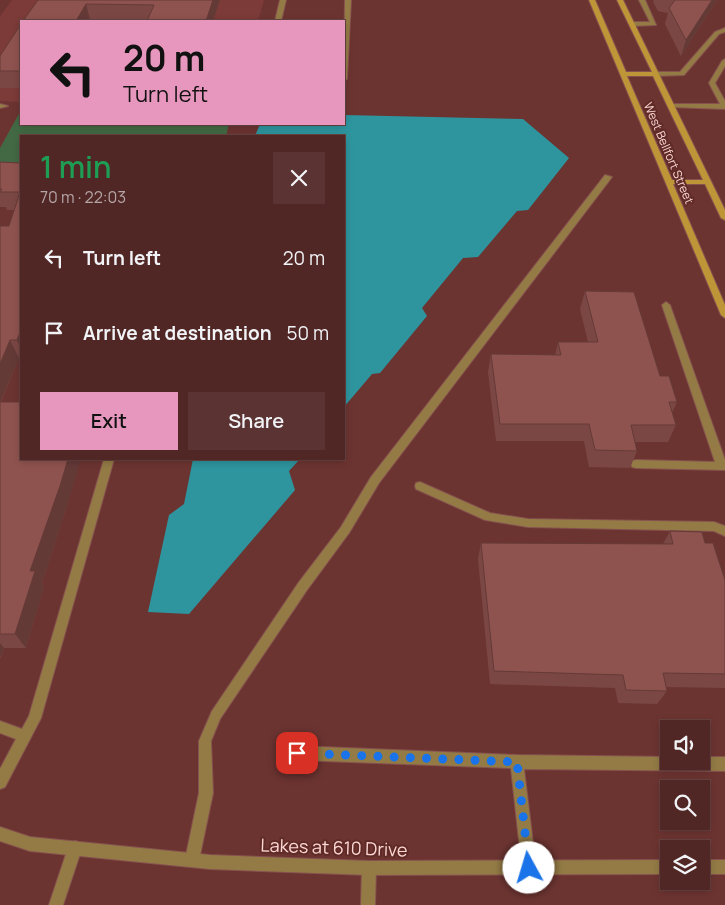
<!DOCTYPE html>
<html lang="en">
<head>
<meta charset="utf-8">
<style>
	body { margin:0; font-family:Manrope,sans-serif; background:#5b3332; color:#f1f3f6; height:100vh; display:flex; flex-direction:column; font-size:19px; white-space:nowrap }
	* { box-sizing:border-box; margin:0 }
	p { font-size:16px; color:#b4a5a7 }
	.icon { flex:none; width:28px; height:28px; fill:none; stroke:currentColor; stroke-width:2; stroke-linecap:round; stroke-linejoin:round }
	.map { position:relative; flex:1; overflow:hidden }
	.side { position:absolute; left:20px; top:135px; width:325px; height:325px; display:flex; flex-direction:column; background:#512725; border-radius:0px; box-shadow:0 2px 8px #0003,0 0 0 1px #674442 }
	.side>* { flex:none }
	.hud { position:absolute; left:20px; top:20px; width:325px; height:105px; border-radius:0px; box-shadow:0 2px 8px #0003,0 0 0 1px #674442; background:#e797bd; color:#111; overflow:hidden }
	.controls { position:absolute; left:660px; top:720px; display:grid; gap:10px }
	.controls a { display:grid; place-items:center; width:50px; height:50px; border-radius:0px; background:#512725; box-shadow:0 2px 8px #0003,0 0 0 1px #674442; font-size:25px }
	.pin { position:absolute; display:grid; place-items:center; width:42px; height:42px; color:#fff; margin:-21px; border-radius:10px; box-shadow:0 2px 8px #0006 }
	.me { position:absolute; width:55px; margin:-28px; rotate:354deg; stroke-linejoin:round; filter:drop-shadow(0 0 4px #0008) }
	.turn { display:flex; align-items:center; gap:18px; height:105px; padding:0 20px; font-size:22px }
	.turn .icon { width:65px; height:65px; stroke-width:2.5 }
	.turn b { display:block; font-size:35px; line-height:42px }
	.round { display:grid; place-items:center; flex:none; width:52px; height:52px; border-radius:0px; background:#5b3332 }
	.headline { display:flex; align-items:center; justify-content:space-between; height:85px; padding:0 20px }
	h1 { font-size:30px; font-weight:600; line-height:38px; color:#1e9e55 }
	.action { display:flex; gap:10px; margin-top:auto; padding:10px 20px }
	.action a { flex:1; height:58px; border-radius:0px; background:#e797bd; color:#111; font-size:20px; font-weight:600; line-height:58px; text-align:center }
	.action a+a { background:#5b3332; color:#f1f3f6 }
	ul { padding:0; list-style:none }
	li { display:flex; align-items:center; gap:15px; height:75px; padding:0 20px }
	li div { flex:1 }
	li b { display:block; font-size:19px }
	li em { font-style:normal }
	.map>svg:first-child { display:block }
	.built { fill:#7c3b38 }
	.green { fill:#436944 }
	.water { fill:#2e959f }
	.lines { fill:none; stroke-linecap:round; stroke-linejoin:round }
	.service-casing { stroke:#86524f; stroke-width:2 }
	.minor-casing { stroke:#86524f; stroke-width:2 }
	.secondary-casing { stroke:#86524f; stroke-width:2 }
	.service { fill:#947b45; fill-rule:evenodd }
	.minor { fill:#947b45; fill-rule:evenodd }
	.secondary { fill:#be9638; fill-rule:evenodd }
	.wall { fill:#7b4744 }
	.shaded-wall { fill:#643a37 }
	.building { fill:#8f534f; stroke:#643a37 }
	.route { stroke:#1a73e8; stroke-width:9; stroke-dasharray:0 16.2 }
	.labels { text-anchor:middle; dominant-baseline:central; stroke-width:4; stroke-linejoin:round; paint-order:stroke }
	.far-street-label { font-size:12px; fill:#fcd8d5; stroke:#602a27 }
	.near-street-label { font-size:18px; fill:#fcd8d5; stroke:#602a27 }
</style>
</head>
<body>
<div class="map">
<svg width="725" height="905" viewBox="0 0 725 905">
	<rect width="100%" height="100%" fill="#6c3431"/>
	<path class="built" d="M12,0H264L258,21H21V102L0,101V16Z"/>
	<path class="green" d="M21,110V124H229L226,136H21V166H0V148Z"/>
	<g class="water">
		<path d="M344,115L523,119L569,158L528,210L517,211L478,257L463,258L422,308L427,316L380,373L372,374L344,407V136H255L260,124H344Z"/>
		<path d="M193,459H300L289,471L295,490L189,614L148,612L169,515L184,504Z"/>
	</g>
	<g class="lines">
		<g class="service-casing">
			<g id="service">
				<path d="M280,0H286L281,21H275Z"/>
				<path d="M345,0H351L347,79L344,81Z"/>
				<path d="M639,0H645L656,25L632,26L629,24L632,22H650Z"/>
				<path d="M725,28V32L719,34L684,75L655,76L652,74L655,72H680L715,32Z"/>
				<path d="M725,59V66L715,83L725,101V109L670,107L669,106L672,104H720L709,83L722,61Z"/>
				<path d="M0,104L8,106L0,108Z"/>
				<path d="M605,175L612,177L379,483L349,533L307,590L220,719L211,741L213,793L199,860L197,865L192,867L187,865L185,860L199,793V741L212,711L299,582L341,527L371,477Z"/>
				<path d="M666,302L670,305L725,460V470L636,468L632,467L631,464L632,461L636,460L715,462L662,305Z"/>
				<path d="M104,459H114L41,718L5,787L0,789V769L16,739L0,733V721L22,729L29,716Z"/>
				<path d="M420,482L490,513L528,519L714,522L725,526V536L714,531L528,527L485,520L416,489L415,486L416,483Z"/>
				<path d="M297,746L517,755L669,757V761H701V757H725V771L524,769L536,868L534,873L529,875L524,873L522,868L511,768L297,760L292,758L290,753L292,748Z"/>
				<path d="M75,841L80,843L82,848L63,905H49L68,848L70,843Z"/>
				<path d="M369,861L374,863L376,868L375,905H361L362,868L364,863Z"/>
			</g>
		</g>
		<g class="minor-casing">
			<g id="minor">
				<path d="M0,827L30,837L210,855L369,861L669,860V874L369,875L210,869L30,851L0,841Z"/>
				<rect x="701" y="860" width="24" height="14"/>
			</g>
		</g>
		<g class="secondary-casing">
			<path id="secondary" d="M589,0H595L626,72H652L617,0H623L725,210V220L721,218L705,184H673L725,305V318L721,315ZM627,76H653L703,180H672Z"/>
		</g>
		<use href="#service" class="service"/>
		<use href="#minor" class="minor"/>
		<use href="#secondary" class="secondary"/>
	</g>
	<g class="wall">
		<path d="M38,0H220L213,21L90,20Z"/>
		<path d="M654,0H717L681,56L665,24L668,13L658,11L653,2Z"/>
		<path d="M21,24V88H0V56Z"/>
		<path d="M0,162L21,163V358H19L1,402L68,503L42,583L44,587L26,648H4L1,658H0V226H9L14,210H7L6,207H0Z"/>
		<path d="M585,291L660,376L677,402L672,413L676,425L668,442H635L637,451L630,468L589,467L584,441H496L488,372L491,354L555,355L558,342H588L580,309Z"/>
		<path d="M670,531L705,543L725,580V688L666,687L667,691L657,704L618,703L615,688L490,684L478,559L481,543L663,544Z"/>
	</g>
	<g class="shaded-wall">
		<path d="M213,0H220L213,21H206Z"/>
		<path d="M712,0H717L681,56L686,40Z"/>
		<path d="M86,4L90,20L89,21H76Z"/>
		<path d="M21,330V349L17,340Z"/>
		<path d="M10,340L19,358L0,403V364Z"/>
		<path d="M68,459H81L68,503L42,583L44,587L26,648L15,634L30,571Z"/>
		<path d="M0,643L4,648L1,658L0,656Z"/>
	</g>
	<g class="building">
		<path d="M38,0H213L206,21H147L154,5L86,4L76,21H23Z"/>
		<path d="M675,0H712L686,40L669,8Z"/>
		<path d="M21,24V71H0V56Z"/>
		<path d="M0,162L21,163V224L20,226H21V330L17,340H10L0,364V226H9L20,192H0L2,189H0Z"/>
		<path d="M585,291L634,292L660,376H669L677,402H669L676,425H631L637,451L595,450L589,424H500L491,354L561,355L558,342H598Z"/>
		<path d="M0,402H21V459H68L60,486L30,571H35L15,634H0Z"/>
		<path d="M670,531L702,532L705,543H713L725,580V674L663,673L667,691L626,690L623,675L494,671L481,543L673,544Z"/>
	</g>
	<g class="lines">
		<path class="route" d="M297,753L517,762L529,868"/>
	</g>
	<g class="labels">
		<g class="far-street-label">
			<text transform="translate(669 153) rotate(67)">West Bellfort Street</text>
		</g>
		<g class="near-street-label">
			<text transform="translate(334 847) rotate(2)">Lakes at 610 Drive</text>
		</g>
	</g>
</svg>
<div class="controls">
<a><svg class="icon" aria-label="sound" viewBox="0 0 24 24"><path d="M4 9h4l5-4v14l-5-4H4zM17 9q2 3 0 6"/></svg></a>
<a><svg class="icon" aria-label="search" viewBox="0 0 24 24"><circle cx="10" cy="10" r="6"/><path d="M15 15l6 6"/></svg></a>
<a><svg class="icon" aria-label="layers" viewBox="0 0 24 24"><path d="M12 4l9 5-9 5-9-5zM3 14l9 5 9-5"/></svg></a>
</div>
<div class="pin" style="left:297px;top:753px;background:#d93025"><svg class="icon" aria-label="arrive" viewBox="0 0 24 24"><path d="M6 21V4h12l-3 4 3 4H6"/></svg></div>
<svg class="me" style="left:529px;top:868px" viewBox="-20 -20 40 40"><circle r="19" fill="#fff"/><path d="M0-13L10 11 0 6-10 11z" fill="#1a73e8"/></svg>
<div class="hud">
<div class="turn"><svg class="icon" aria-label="left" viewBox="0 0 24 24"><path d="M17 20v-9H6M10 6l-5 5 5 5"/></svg><div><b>20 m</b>Turn left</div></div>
</div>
<section class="side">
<div class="headline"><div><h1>1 min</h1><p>70 m · 22:03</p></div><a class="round"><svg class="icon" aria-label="close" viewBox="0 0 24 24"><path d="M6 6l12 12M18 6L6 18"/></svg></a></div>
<ul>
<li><svg class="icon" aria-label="left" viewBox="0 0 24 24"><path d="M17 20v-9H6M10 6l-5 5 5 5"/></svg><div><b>Turn left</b></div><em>20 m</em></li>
<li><svg class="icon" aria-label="arrive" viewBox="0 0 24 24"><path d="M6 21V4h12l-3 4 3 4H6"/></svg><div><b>Arrive at destination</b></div><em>50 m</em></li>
</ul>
<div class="action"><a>Exit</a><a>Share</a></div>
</section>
</div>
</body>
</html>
